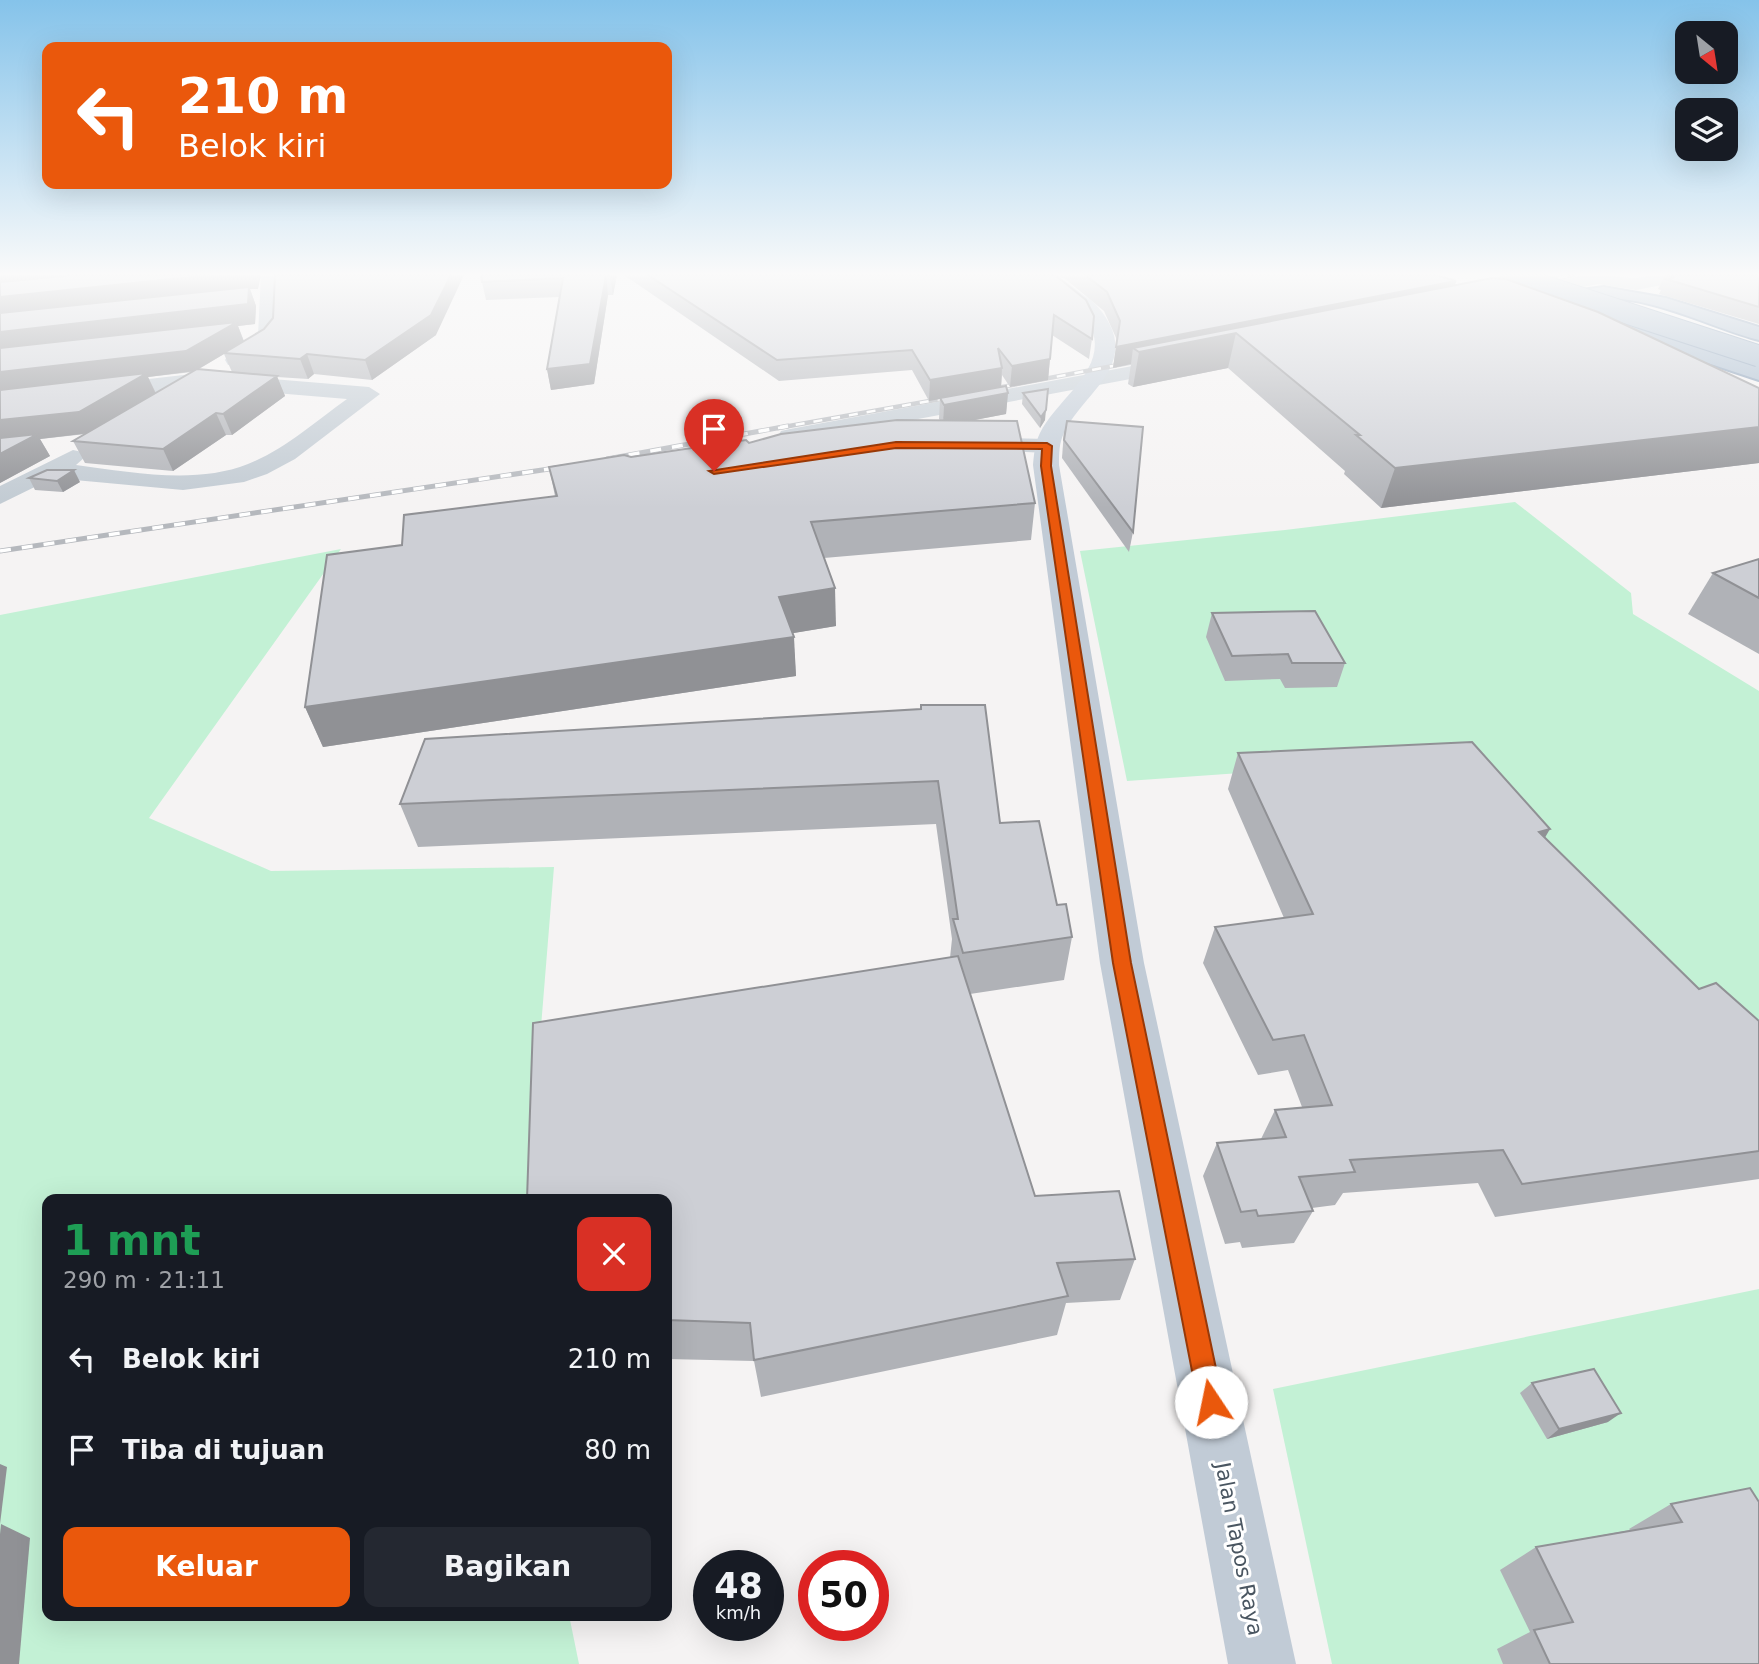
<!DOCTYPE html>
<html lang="id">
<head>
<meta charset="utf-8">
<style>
	body { margin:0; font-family:"DejaVu Sans",sans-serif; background:#242831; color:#f1f3f6; height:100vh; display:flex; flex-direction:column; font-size:26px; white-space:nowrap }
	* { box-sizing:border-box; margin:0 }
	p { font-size:23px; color:#9ea1a6 }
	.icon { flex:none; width:38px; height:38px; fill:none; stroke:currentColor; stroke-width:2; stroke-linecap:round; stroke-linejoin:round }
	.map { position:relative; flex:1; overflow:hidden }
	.sheet { position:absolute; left:42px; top:1194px; width:630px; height:427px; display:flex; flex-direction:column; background:#171b24; border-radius:14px; box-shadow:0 7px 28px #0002 }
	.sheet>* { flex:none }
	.top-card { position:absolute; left:42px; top:42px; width:630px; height:147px; border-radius:14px; box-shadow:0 7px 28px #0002; background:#ea580c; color:#fff; overflow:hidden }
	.needle { width:46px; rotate:150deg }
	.buttons { position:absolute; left:1675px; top:21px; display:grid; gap:14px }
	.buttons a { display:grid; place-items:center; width:63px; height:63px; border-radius:14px; background:#171b24; box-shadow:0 7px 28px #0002; font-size:35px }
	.speed { position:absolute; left:693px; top:1550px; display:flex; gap:14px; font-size:35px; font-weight:700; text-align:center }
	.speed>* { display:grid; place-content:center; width:91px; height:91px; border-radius:50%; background:#171b24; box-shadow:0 7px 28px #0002; line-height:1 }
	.speed small { font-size:18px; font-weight:400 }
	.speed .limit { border:10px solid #d22; background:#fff; color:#111 }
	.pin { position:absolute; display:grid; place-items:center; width:60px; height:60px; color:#fff; margin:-72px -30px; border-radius:50% 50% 50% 0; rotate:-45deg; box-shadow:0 0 7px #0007 }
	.pin .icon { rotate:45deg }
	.me { position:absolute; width:77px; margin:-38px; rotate:349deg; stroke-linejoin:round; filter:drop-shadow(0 0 5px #0008) }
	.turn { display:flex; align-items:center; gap:24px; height:147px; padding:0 21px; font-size:32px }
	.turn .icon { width:91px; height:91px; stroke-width:2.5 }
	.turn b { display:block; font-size:49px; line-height:60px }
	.round { display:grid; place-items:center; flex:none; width:74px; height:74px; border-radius:14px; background:#242831 }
	.summary { display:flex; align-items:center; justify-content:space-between; height:119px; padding:0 21px }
	h1 { font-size:42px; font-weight:700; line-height:52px; color:#1e9e55 }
	.action { display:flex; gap:14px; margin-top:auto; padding:14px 21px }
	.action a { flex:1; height:80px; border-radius:14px; background:#ea580c; color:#fff; font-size:28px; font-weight:700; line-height:80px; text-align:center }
	.action a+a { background:#242831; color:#f1f3f6 }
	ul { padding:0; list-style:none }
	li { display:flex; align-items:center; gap:21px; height:91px; padding:0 21px }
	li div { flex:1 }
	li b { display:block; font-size:26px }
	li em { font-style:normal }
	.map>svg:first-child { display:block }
	.green { fill:#c3f1d5 }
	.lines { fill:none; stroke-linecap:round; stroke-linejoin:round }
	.trunk-casing { stroke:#7690ad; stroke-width:4 }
	.minor { fill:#c1cad2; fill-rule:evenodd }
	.secondary { fill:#c1cbd6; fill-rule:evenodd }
	.trunk { fill:#9fb4c9; fill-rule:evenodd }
	.rail-far1-casing { stroke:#b5b8bd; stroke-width:4.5 }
	.rail-casing { stroke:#b5b8bd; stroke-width:5 }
	.rail-far1 { stroke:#fff; stroke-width:2.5; stroke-dasharray:9; stroke-linecap:butt }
	.rail { stroke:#fff; stroke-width:3.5; stroke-dasharray:11; stroke-linecap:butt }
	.trunk-bridge-casing { stroke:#7690ad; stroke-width:23; stroke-linecap:butt }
	.trunk-bridge { stroke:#9fb4c9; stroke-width:21 }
	.wall { fill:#b0b2b7; fill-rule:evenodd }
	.shaded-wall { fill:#909195 }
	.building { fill:#cdcfd5; stroke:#909195; stroke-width:2 }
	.route { fill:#ea580c; stroke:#983908; stroke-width:2 }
	.labels { text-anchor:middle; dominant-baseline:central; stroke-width:6; stroke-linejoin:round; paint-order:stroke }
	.street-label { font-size:21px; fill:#4a5661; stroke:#fff }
</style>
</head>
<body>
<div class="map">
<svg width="1759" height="1664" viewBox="0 0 1759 1664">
	<rect width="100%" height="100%" fill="#f5f3f3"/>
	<g class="green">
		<path d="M1515,502L1631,593L1633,614L1759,691V1073L1451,758L1127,781L1080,551L1285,530Z"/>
		<path d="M341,549L149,818L271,871L554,867L527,1199H47V1615H569L579,1664H0V615Z"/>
		<path d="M1759,1289V1664H1332L1273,1389Z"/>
	</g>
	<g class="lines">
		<g class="trunk-casing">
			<path id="trunk" d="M1604,287L1666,298L1759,327V340C1709,328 1624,280 1575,306L1759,366V380L1560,314L1554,304L1574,291Z"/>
		</g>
		<g class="minor">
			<path d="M261,275H279L278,337L244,365H228L225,360L228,355L258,335Z"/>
			<path d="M1587,275L1636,278L1659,275H1697L1688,280L1636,290L1598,284L1518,300L1509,294L1518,288Z"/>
			<path d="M1181,357L1192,363L1189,368L790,443L781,441L778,436L781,431L790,429Z"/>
			<path d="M201,373L369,387L380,394L295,459L267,474L244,482L183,490L53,478L0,504V486L73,450L82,452L85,457L76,465C131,472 195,485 248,464C284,450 316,421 347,399L201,387L0,410V396Z"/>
			<path d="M972,437L1047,439L1056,441L1059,446L1056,451L1047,453L963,449L960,444L963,439Z"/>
		</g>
		<path class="secondary" d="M1038,275C1058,273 1069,284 1085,296C1096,303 1104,313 1110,325C1132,370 1081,396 1064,433C1059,443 1059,454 1059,465L1144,963L1296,1664H1228L1100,963L1033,465C1034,454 1035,443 1040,433C1058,396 1117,365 1086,318C1075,300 1051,293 1038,275Z"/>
		<use href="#trunk" class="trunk"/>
		<g class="rail-far1-casing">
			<g id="rail-far1">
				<path d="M1505,288L1573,275"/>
				<path d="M986,390L1134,362"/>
				<path d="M778,428L952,397"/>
			</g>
		</g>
		<g class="rail-casing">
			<g id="rail">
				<path d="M607,459L788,426"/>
				<path d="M0,551L569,466"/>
			</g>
		</g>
		<use href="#rail-far1" class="rail-far1"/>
		<use href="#rail" class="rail"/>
		<g class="trunk-bridge-casing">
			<path id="trunk-bridge" d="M1510,275L1759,356"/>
		</g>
		<use href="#trunk-bridge" class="trunk-bridge"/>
	</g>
	<g class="wall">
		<path d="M0,275L258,289H250L256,306L255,324L238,326L244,341L436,335L372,380L314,374L308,379L277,377L285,396L232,435H226L173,471L85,463L73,441L86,434L40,439L50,456L0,483ZM224,354L232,372L199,369ZM192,372L156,393L148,377Z"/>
		<path d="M617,275L613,295H608L594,384L551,390L547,369L559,297L486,300L482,282Z"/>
		<path d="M624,275H1436L1456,281L1455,286L1759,388V463L1381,508L1344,474L1345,471L1228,368L1133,387L1128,384L1131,364L1113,368L1117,340L1104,311L1064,278L1057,277L1092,339L1089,359L1052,335L1048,380L1010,387L1002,375L1001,387L1008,393L1006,414L974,420L1035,503L1031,540L824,558L836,626L793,633L796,676L323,747L305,707L402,545L555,496L549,467L940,420L939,419L940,399L929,401L912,370L779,381Z"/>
		<path d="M1665,275H1759V324L1659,294L1661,290L1658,289Z"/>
		<path d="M1023,393L1045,420L1040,428L1022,404Z"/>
		<path d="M1064,430L1133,532L1129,552L1062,458Z"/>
		<path d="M29,478L80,482L63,492L35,490Z"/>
		<path d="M1759,559V654L1688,614L1713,573Z"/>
		<path d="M1212,613L1345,663L1337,687L1285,688L1280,679L1225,681L1206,637Z"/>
		<path d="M921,709L1057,905L1072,937L1064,980L970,994L1035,1196L1135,1259L1120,1300L1066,1303L1057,1335L761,1397L754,1361L667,1359V1199L950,958L952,939L936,824L418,847L400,804Z"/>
		<path d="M1238,753L1545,837L1699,989L1759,1021V1179L1495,1217L1478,1183L1343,1193L1335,1205L1312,1208L1313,1211L1294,1243L1242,1248L1240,1242L1225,1244L1203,1176L1217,1143L1261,1139L1275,1110L1302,1107L1288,1070L1258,1075L1203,963L1215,927L1284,918L1228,789Z"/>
		<path d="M1532,1383L1608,1422L1547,1439L1520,1393Z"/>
		<path d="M1759,1502V1664H1503L1497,1649L1530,1632L1500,1570L1536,1547L1630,1530L1629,1529L1671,1504Z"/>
	</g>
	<g class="shaded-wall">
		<path d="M0,275H109L0,284Z"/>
		<path d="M210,275H261L258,289H250L256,306L255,324L238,326L244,342L224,353V354L195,371L148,377L156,394L90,433L40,439L50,456L0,483V297Z"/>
		<path d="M451,275H464L436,335L372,380L365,360Z"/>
		<path d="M610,275H617L613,295L610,276Z"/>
		<path d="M606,276L608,295L594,384L551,390L547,369Z"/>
		<path d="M1456,281L1450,300L1236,333L1228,368L1133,387L1139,352L1133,348L1131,364L1113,368L1116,347Z"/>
		<path d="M307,354L314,374L308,379L300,359Z"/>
		<path d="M1050,359L1048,380L1010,387L1012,366Z"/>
		<path d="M1002,368L1001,388L929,401L930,380Z"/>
		<path d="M277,376L285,396L232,435L223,414Z"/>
		<path d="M1008,393L1006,414L949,425L945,418L944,426L943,427L944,405Z"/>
		<path d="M1046,410L1045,420L1040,428L1041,417Z"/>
		<path d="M216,413L226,435L173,471L163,449Z"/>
		<path d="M1759,427V463L1381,508L1395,468Z"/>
		<path d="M74,470L80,482L63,492L57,481Z"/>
		<path d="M835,588L836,626L782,635L779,597Z"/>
		<path d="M794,637L796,676L323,747L305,707Z"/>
		<path d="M1550,829L1529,865L1539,832Z"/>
		<path d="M1621,1413L1608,1422L1547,1439L1559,1429Z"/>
		<path d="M0,1464L7,1467L0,1524Z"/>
		<path d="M1,1524L30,1538L19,1664H0V1534Z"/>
	</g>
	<g class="building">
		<path d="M75,275H210L0,297V282Z"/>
		<path d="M275,275H451L431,315L365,360L307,354L300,359L224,353L264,329L273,318Z"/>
		<path d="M481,275H610V276H606L590,364L547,369L563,278L482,282Z"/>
		<path d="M648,275H1055L1086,300L1094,316L1092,339L1054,315L1050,359L1012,366L998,348L1002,368L930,380L912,350L777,360Z"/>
		<path d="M1085,275H1436L1456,281L1116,347L1120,321L1107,292Z"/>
		<path d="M1665,275H1759V307L1666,279L1674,277Z"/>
		<path d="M1492,278L1506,279L1598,312L1759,388V427L1395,468L1356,435H1360L1236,333L1139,352L1133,348Z"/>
		<path d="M249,287L248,304L0,332V313Z"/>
		<path d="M237,322L186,351L0,372V348Z"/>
		<path d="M197,369L277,376L223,414L216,413L163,449L73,441Z"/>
		<path d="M147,373L79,412L0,420V390Z"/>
		<path d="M1006,386L1008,393L944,405L940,398Z"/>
		<path d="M1048,389L1046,410L1041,417L1023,393Z"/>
		<path d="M945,418L978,421L946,420Z"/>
		<path d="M897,420L1017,421L1035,503L811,522L835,588L779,597L794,637L305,707L327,555L402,545L404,515L557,496L549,467L624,455L631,457L746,440L749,443L781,434Z"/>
		<path d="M1067,421L1143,427L1133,532L1064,440Z"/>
		<path d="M38,434L0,454V438Z"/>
		<path d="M47,470H74L57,481L29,478Z"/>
		<path d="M1759,559V598L1713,573Z"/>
		<path d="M1315,611L1345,663H1292L1288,654L1232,656L1212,613Z"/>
		<path d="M921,705H985L1000,823L1039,821L1057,905L1066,904L1072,937L963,953L953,919H958L938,781L400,804L425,739L921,709Z"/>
		<path d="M1472,742L1550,829L1539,832L1699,989L1716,983L1759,1021V1151L1522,1184L1503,1150L1350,1160L1355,1172L1299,1177L1313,1211L1258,1216L1256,1210L1241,1212L1217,1143L1286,1137L1275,1110L1332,1105L1304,1035L1273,1040L1215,927L1313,914L1238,753Z"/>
		<path d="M958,956L1035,1196L1119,1191L1135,1259L1057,1263L1068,1296L754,1360L750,1323L667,1320V1199H527L533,1023Z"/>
		<path d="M1594,1369L1621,1413L1559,1429L1532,1383Z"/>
		<path d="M1750,1488L1759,1502V1664H1550L1534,1630L1573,1622L1536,1547L1682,1522L1671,1504Z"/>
	</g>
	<linearGradient id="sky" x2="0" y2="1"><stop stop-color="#85c3ea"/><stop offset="0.54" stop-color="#fafafa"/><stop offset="1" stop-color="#fafafa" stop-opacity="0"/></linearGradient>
	<rect width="1759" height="508" fill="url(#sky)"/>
	<path class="route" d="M896,442L1047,443L1052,446L1051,466L1131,963L1223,1402L1219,1411L1211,1415L1202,1411L1198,1402L1113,963L1041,466L1042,449L896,448L714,474L709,471Z"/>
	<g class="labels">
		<g class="street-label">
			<text transform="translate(1239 1549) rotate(79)">Jalan Tapos Raya</text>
		</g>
	</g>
</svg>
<div class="buttons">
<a><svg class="needle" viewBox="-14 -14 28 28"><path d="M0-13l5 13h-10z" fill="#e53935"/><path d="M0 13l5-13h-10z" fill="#9ea1a6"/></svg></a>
<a><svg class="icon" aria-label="layers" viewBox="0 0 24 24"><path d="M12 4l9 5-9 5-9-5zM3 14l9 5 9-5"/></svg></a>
</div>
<div class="speed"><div>48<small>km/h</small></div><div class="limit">50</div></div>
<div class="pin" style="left:714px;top:471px;background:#d93025"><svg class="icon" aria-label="arrive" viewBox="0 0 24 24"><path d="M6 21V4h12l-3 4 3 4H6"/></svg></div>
<svg class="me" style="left:1211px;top:1402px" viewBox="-20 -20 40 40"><circle r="19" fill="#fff"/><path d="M0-13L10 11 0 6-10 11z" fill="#ea580c"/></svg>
<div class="top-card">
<div class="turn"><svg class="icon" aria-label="left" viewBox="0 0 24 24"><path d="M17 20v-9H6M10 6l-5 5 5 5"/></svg><div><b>210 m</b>Belok kiri</div></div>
</div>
<section class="sheet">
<div class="summary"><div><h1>1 mnt</h1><p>290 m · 21:11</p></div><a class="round" style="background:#d93025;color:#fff"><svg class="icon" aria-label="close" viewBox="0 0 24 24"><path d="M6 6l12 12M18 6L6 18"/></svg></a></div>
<ul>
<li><svg class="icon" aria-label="left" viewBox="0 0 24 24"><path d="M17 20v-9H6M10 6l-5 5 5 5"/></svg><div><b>Belok kiri</b></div><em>210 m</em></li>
<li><svg class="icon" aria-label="arrive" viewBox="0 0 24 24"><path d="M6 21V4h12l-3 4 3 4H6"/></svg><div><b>Tiba di tujuan</b></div><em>80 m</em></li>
</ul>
<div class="action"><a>Keluar</a><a>Bagikan</a></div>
</section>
</div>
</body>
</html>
